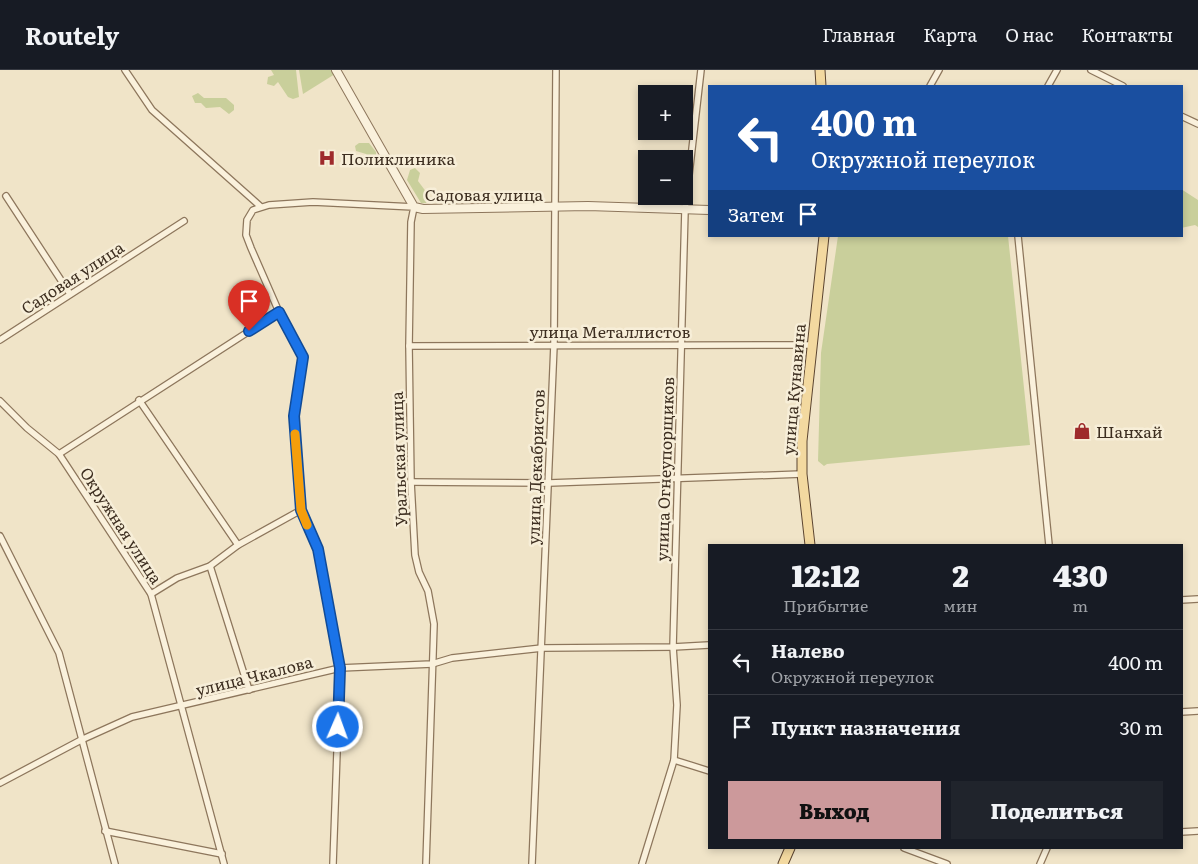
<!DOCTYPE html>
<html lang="ru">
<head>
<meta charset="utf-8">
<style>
	body { margin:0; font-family:Literata,serif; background:#20242c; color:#f1f3f6; height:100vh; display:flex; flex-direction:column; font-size:19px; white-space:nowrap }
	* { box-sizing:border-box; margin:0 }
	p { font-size:16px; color:#9ea1a6 }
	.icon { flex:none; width:28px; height:28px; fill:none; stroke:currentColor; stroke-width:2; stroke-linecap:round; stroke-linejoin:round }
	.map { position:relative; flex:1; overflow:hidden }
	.panel { position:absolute; left:708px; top:474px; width:475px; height:305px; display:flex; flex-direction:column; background:#171b24; border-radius:0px; box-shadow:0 2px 8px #0003 }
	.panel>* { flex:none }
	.top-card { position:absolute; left:708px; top:15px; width:475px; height:152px; border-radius:0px; box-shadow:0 2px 8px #0003; background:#1a4fa0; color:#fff; overflow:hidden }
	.fabs { position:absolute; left:638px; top:15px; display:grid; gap:10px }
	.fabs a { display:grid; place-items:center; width:55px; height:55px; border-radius:0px; background:#171b24; box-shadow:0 2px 8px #0003; font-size:25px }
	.pin { position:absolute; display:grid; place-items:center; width:42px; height:42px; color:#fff; margin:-51px -21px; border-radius:50% 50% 50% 0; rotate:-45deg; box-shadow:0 0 5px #0007 }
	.pin .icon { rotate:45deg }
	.me { position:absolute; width:55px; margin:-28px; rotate:2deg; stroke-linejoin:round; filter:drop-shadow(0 0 4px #0008) }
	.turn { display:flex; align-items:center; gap:18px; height:105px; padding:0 20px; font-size:22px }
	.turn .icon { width:65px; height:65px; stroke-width:2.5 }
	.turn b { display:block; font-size:35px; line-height:42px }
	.then { display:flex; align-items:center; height:48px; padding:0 20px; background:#0003; gap:10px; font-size:19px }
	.eta { display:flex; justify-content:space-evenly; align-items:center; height:85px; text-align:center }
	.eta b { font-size:30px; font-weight:800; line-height:35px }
	.button { display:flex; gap:10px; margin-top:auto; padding:10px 20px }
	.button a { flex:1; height:58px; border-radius:0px; background:#cc999b; color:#111; font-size:20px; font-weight:800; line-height:58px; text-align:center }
	.button a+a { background:#20242c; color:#f1f3f6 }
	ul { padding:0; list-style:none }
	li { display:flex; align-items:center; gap:15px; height:65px; padding:0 20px; border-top:1px solid #363941 }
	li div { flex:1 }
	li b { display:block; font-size:19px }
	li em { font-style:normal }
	header { display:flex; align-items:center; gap:30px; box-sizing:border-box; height:70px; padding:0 25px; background:#171b24; border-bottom:1px solid #363941 }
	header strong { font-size:24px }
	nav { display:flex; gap:28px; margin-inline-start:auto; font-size:18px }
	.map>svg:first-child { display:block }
	.green { fill:#c9cf9b }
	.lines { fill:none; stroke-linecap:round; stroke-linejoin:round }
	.minor-casing { stroke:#8d765c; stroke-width:8 }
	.tertiary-casing { stroke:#8d765c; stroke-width:10 }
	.primary-casing { stroke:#5b4430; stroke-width:11 }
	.minor { stroke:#faf1dc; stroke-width:5.5 }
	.tertiary { stroke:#faf1dc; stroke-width:8 }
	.primary { stroke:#f3d9a0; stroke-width:9 }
	.route-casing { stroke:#114b97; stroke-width:12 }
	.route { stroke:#1a73e8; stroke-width:9 }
	.slow { stroke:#f59e0b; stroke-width:9 }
	.labels { text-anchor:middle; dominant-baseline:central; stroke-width:5; stroke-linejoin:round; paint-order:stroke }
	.poi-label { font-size:16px; fill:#3d2e20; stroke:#f7eed8; text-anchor:start }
	.street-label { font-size:16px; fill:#3d2e20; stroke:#f7eed8 }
</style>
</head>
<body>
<header>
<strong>Routely</strong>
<nav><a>Главная</a><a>Карта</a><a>О нас</a><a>Контакты</a></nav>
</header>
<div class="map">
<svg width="1198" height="794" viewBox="0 0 1198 794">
	<rect width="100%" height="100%" fill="#f0e4c8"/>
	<g class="green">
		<path d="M271,0H296L299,27L293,29L288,27L278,12L274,16L267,14L268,7L274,5Z"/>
		<path d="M299,0H333L335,4L303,24Z"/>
		<path d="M198,23L204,28H226L234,35V40L229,44L220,37L206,38L201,33H195L192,26Z"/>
		<path d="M359,73H369L376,82V89L369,90L366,84L356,81L355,76Z"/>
		<path d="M415,98L420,103L418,111L430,127L426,133H421L407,110L410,100Z"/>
		<path d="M1181,119L1198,130V157L1195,155L1181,158Z"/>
		<path d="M838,166H1008L1030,375L827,394L824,396L818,391L821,283Z"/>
	</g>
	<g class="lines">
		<g class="minor-casing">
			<g id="minor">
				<path d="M125,0L152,40L260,136"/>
				<path d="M1091,0L1123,16"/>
				<path d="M930,16L939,0"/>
				<path d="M1048,16L1057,0"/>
				<path d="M1181,46L1198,54"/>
				<path d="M6,126L70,224"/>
				<path d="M1018,166L1049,475"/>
				<path d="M0,270L184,151"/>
				<path d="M409,276L811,275"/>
				<path d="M139,330L238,475"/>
				<path d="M0,331L27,358L59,384L151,524L224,794"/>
				<path d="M59,384L279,242"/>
				<path d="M411,412L549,413L802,404"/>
				<path d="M0,466L59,583L115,794"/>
				<path d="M210,496L249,620"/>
				<path d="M151,524L177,508L210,496L238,475L301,440"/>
				<path d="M1181,530L1198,529"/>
				<path d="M1181,642L1198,641"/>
				<path d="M674,690L709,701"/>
				<path d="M0,713L81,670L132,647L340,598L432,594L452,588L542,578L673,577L709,575"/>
				<path d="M105,761L222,784"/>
				<path d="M1181,762L1198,761"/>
				<path d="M904,778L947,794"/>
				<path d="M333,794L340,598L318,479L301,440L294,346L303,287L279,242L251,178L246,165L247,150L253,140L269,135L313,132L414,137L411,152L409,276L411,412L415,485L419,502L428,521L434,554L426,794"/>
				<path d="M532,794L554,275L556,0"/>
				<path d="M642,794L674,690L677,635L673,577L685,140L701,0"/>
				<path d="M1040,794L1047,778"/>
			</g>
		</g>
		<g class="tertiary-casing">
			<path id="tertiary" d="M336,0L414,137L423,139L588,136L709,140"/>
		</g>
		<g class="primary-casing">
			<g id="primary">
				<path d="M820,0L821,16"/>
				<path d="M810,475L802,404V371L824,166"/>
				<path d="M783,794L790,778"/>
			</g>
		</g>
		<use href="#minor" class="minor"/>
		<use href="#tertiary" class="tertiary"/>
		<use href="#primary" class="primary"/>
	</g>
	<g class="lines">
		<g class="route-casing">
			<path id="route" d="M249,261L279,242L303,287L294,346L301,440L318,479L340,598L338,657"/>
		</g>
		<use href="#route" class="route"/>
		<path class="slow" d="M295,364L301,440L307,455"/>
	</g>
	<defs>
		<g id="hospital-bare" transform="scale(1.35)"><path d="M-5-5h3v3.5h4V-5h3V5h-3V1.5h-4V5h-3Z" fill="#9e2a2b" stroke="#f7eed8" stroke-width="2.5" paint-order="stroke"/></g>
		<g id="shop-bare" transform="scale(1.35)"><path d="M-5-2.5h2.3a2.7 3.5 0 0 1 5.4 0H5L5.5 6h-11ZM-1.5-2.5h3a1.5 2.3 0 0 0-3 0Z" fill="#9e2a2b" stroke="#f7eed8" stroke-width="2.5" paint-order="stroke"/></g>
	</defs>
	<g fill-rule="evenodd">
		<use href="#hospital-bare" x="327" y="88"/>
		<use href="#shop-bare" x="1082" y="361"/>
	</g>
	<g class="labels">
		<g class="poi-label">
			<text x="341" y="88">Поликлиника</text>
			<text x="1096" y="361">Шанхай</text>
		</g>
		<g class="street-label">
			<text x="484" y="124">Садовая улица</text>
			<text transform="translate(72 207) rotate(-33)">Садовая улица</text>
			<text x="610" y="261">улица Металлистов</text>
			<text transform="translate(793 319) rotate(-85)">улица Кунавина</text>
			<text transform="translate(398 389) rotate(-92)">Уральская улица</text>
			<text transform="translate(535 397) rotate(-88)">улица Декабристов</text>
			<text transform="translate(664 399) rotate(-88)">улица Огнеупорщиков</text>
			<text transform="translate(122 455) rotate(57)">Окружная улица</text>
			<text transform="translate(254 605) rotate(-14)">улица Чкалова</text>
		</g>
	</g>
</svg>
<div class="fabs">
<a>+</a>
<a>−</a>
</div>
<div class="pin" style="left:249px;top:261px;background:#d93025"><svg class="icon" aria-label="arrive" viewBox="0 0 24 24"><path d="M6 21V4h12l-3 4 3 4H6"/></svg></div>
<svg class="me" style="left:338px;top:657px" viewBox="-20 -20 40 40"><circle r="17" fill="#1a73e8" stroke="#fff" stroke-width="3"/><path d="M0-11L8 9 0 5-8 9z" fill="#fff"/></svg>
<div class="top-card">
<div class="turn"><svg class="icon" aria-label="left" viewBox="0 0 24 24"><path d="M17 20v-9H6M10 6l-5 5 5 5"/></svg><div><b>400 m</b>Окружной переулок</div></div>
<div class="then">Затем<svg class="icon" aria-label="arrive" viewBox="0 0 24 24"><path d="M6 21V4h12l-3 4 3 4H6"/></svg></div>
</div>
<section class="panel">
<div class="eta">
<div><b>12:12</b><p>Прибытие</p></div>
<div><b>2</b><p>мин</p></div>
<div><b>430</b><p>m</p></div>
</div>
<ul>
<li><svg class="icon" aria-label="left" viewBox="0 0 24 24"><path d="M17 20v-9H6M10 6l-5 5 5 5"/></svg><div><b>Налево</b><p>Окружной переулок</p></div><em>400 m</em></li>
<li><svg class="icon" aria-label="arrive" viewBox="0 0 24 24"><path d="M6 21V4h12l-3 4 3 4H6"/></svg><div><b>Пункт назначения</b></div><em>30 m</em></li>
</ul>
<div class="button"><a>Выход</a><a>Поделиться</a></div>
</section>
</div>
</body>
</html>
